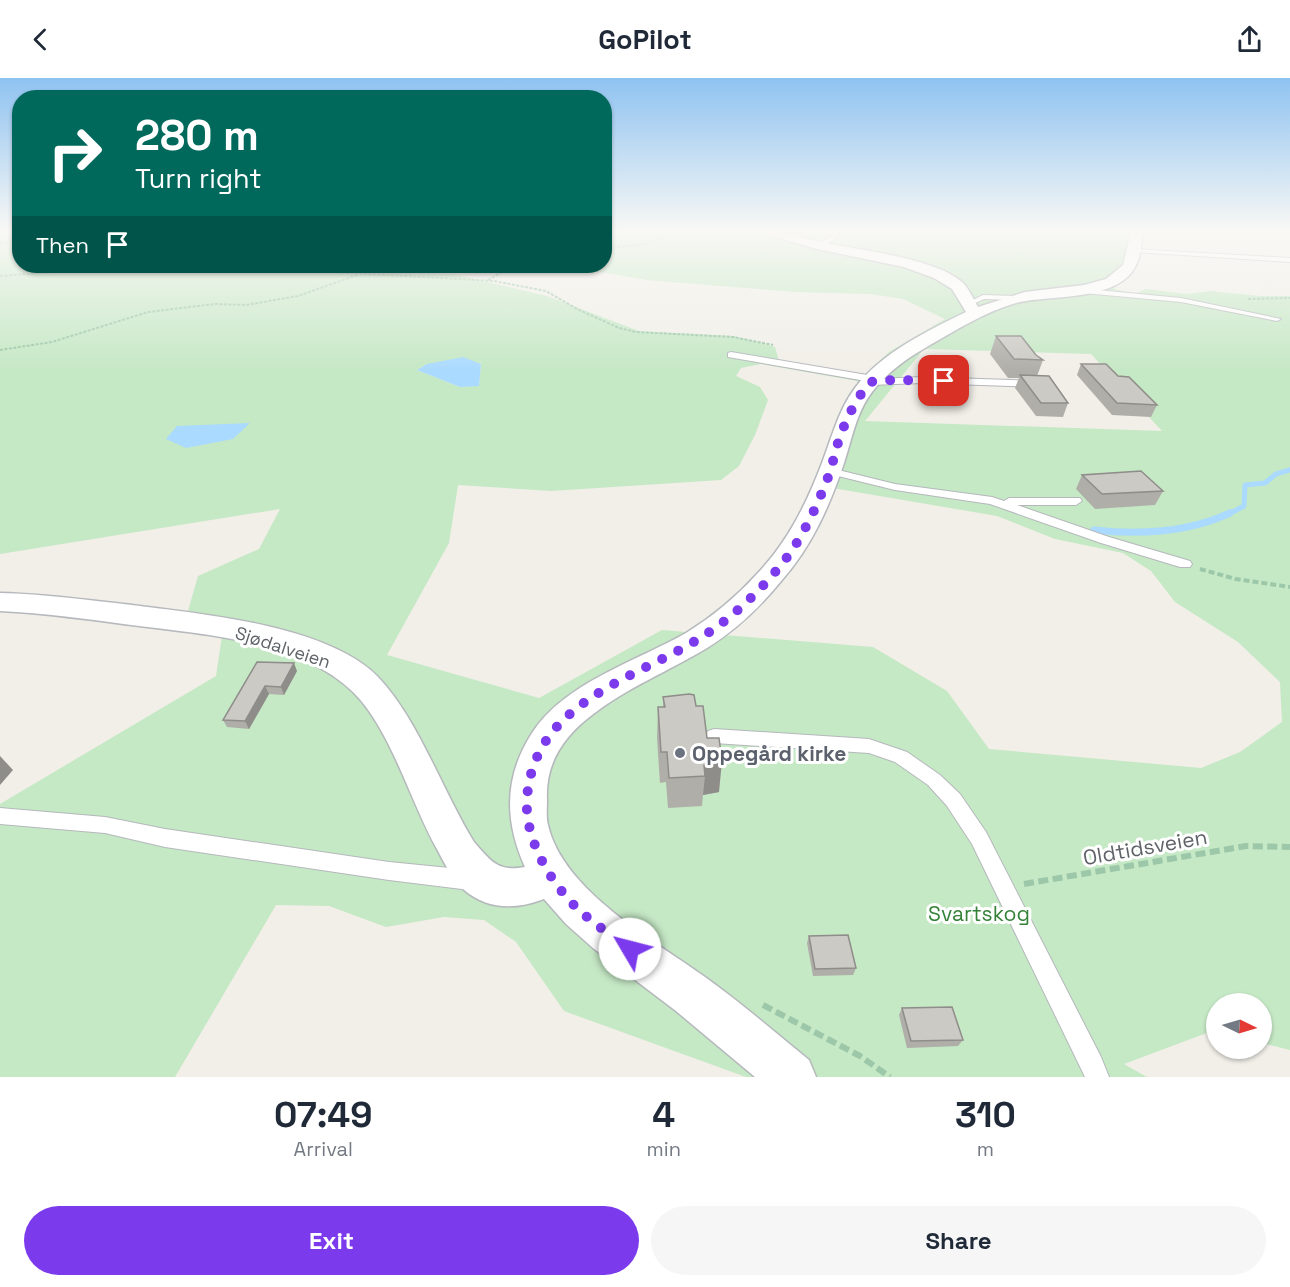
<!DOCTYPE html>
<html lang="en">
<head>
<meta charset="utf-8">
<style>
	body { margin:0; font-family:"Space Grotesk",sans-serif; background:#f6f6f7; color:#1f2937; height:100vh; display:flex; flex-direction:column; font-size:22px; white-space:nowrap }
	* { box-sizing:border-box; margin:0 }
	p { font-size:20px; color:#747a83 }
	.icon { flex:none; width:33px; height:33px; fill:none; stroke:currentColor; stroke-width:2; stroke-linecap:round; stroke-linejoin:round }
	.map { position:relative; height:999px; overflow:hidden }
	.details { display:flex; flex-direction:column; background:#fff; flex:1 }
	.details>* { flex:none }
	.top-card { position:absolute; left:12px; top:12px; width:600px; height:183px; border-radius:24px; box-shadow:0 2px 4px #0004; background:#00695c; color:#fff; overflow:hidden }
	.needle { width:39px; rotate:95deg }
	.buttons { position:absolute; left:1206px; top:915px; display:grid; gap:12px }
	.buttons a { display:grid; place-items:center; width:66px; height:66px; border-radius:50%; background:#fff; box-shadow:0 2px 4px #0004; font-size:30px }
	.pin { position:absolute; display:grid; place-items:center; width:51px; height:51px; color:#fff; margin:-26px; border-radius:12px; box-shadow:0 3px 9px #0006 }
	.me { position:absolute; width:66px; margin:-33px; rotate:307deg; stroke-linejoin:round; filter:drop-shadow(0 0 4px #0008) }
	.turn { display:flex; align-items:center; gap:21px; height:126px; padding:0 24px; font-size:27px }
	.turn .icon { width:78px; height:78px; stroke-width:2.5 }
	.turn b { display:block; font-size:42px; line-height:51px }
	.then { display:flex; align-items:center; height:57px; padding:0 24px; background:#0003; gap:12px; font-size:22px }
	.eta { display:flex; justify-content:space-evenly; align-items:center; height:102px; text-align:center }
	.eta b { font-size:36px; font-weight:600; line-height:42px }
	.action { display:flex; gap:12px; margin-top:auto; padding:12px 24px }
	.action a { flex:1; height:69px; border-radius:36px; background:#7c3aed; color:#fff; font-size:24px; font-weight:600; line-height:69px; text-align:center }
	.action a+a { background:#f6f6f7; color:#1f2937 }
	header { display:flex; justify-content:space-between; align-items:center; height:78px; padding:0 24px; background:#fff; font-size:27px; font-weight:600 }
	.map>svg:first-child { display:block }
	.green { fill:#c5e8c5; fill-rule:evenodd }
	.water { fill:#aadaff }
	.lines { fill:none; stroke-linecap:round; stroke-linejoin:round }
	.stream-far1 { stroke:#aadaff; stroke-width:5 }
	.stream { stroke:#aadaff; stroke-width:7 }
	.lane-casing { stroke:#b5b8bc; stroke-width:2 }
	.street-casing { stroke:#b5b8bc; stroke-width:3 }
	.path-far2 { stroke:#9cc7a9; stroke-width:2; stroke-dasharray:3 1.5; stroke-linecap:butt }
	.path-far1 { stroke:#9cc7a9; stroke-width:4; stroke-dasharray:6 3; stroke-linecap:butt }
	.path { stroke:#9cc7a9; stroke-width:6; stroke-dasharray:10 4.5; stroke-linecap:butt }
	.lane { fill:#fff; fill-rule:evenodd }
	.street { fill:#fff; fill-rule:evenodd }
	.wall { fill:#afaea9 }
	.shaded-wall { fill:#8f8d8a }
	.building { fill:#cccac5; stroke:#8f8d8a; stroke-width:1.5 }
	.route { stroke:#7c3aed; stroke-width:10; stroke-dasharray:0 18 }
	.worship-dot { fill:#6b7280; stroke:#fff; stroke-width:2 }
	.labels { text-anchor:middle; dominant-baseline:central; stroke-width:6; stroke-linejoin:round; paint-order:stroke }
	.street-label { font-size:18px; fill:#5f6368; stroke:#fff }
	.near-worship-label { font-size:21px; font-weight:bold; fill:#5b616d; stroke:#fff; text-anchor:start }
	.near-street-label { font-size:21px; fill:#5f6368; stroke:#fff }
	.near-park-label { font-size:21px; fill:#348238; stroke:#fff }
</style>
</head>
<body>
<header><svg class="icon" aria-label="back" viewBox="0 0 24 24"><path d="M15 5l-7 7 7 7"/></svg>GoPilot<svg class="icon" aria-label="share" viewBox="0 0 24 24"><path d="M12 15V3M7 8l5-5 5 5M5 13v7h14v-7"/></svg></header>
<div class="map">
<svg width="1290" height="999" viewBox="0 0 1290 999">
	<rect width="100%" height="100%" fill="#f1efe8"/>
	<path class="green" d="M0,154H19L20,188H130L136,190L453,196L547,218L639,253L734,258L775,269L779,283L865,297L889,274L945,241L903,221L870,216L795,214L647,202L563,188H604L605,154H1143C1142,179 1138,196 1115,208V211L1135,216L1146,211L1186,216L1210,213L1261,218H1290V972L1262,965V926H1216V954L1212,953L1124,986L1147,999H746L564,933L516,864L484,842L444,839L386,849L329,828L276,827L175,999H0V726L216,598L222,558L182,554L198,498L259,471L280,431L0,476ZM924,271L1091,276L1162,353L865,343ZM481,285L479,307L460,309L417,292L427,286ZM761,286L857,303L859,310L815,407L997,438L1055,461L1123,475L1151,493L1175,524L1238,564L1280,604L1282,644L1240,674L1201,690L989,671L947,613L873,569L662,552L539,620L387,577L449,465L458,407L551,413L721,402L739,388L755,357L768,322L760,309L736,298L741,290Z"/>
	<g class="water">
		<path d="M463,279L481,286L479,308L460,309L417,292L427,286Z"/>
		<path d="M250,345L233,361L186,370L166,361L177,348Z"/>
	</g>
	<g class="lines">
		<path class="stream-far1" d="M1227,437L1244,428L1245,407L1265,405L1276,396L1290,392"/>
		<path class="stream" d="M1094,452C1140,457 1187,455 1230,435"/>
		<g class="lane-casing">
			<g id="lane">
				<path d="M835,154H841C835,161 823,171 814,167L831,159Z"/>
				<path d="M1133,171L1290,180V184L1135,174Z"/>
				<path d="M1076,210L1181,220L1281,241L1277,243L1181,224L1073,214L1072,212Z"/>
				<path d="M983,217L1017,218L1021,220L1017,222L984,221L971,227L967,225Z"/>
				<path d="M731,274L873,298L878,301L922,299L1036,303L1041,306L1036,309L922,305L870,307L867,306L866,303L728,279V275Z"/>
				<path d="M830,390L895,406L992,419L1004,423L1009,420H1080L1082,423L1076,427H1017L1109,459L1190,483L1192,486L1190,489H1180L1101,465L990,426L895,412L826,395L824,393Z"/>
				<path d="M714,651L869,661L907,674L940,697L960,716L986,754L1101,979L1109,999H1085L972,766L947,728L928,707L895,684L869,675L714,665L708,663L706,658L708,653Z"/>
				<path d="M0,730L105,739L165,751L389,784L470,792L477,795L480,802L477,809L470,812L389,802L165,769L105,755L0,746Z"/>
			</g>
		</g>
		<g class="street-casing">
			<path id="street" d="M767,154C787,153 802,160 821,164C857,172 937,180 963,205C969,211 974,222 978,229L1025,214L1084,207L1106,201L1123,187L1131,154H1143C1142,164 1141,175 1137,185C1121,225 1050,216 1016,225C985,234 958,251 930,267C909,279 887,294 872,314C856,335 852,361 844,385C830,427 812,468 782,502C761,528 736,552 707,570C669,593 628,609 592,637C564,658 545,685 547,722C547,730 546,740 548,747C563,813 654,862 705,899C741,925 775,954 809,982L816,999H755L676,933L593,870L566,846L544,821C515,832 487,832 463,811C452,801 445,786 438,773C411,726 391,651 353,614C300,562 201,556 131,547C87,541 44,535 0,533V515C44,516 88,522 132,527C202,536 327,547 378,599C417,639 443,714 474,764C491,783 497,794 525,789C504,742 504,699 532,655C564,605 637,583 686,555C712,539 736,519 756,497C787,465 806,427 822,385C832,359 838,333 855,310C881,275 927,253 966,234L952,211L934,200L904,189L817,171L769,157Z"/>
		</g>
		<g class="path-far2">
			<path d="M0,157L4,154"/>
			<path d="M0,165L20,164"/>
			<path d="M604,171L646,166L671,154"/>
			<path d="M0,198L142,188L217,193L333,194L494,203L546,213L577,231L619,250L636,254L733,259L773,267"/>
			<path d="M488,202L513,188"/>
			<path d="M1248,221L1290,220"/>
			<path d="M0,272L52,264L148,234L215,226L246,227L298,218L357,197"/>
		</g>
		<path class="path-far1" d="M1200,491L1236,501L1290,509"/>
		<g class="path">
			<path d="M1024,806L1246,768L1290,769"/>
			<path d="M763,927L860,978L890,999"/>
		</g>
		<use href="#lane" class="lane"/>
		<use href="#street" class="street"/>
	</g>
	<g class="wall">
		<path d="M996,258L1036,277L1043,282L1037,298L1068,325L1063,339L1036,338L1015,310L1019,300H1008L990,276Z"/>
		<path d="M1081,286L1118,298L1157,327L1151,339L1112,337L1077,297Z"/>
		<path d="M1082,397L1163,413L1155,427L1095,431L1076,411Z"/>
		<path d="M257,584L297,593L284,617L269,616L249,651L227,649L223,642Z"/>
		<path d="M663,619L696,628L707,660L719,714L703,717L702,728L668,730L666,704L660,705L657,660L658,629H663Z"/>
		<path d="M809,858L856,890L853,897L813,898L807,865Z"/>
		<path d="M902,930L963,962L958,968L907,970L899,937Z"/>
	</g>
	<g class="shaded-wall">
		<path d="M294,585L297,593L284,617L281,609Z"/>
		<path d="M265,608L269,616L249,651L245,643Z"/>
		<path d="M0,678L13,692L0,707Z"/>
		<path d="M722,683L719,714L703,717L705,698L704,687Z"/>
	</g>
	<g class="building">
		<path d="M996,258H1021L1036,277L1043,282L1014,281Z"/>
		<path d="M1081,286H1106L1118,298L1129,299L1157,327L1117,325Z"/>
		<path d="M1020,297L1049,298L1068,325H1041Z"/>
		<path d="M1141,393L1163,413L1102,416L1082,397Z"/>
		<path d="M257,584L294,585L281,609L265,608L245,643L223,642Z"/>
		<path d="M689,616L694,617L696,628H703L707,660H719L722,683L704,687L705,698L669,700L667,674H661L658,629H665L663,619Z"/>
		<path d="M848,857L856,890L815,891L809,858Z"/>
		<path d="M952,929L963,962L911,963L902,930Z"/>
	</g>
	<linearGradient id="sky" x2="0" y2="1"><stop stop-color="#8fc3f1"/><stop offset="0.52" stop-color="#f9f8f5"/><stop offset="1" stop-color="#f9f8f5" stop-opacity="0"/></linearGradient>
	<rect width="1290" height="294" fill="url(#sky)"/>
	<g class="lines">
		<path class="route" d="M630,871C613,858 595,847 579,832C551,806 524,761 527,720C534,626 629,603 697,562C727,544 753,520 776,493C800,466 817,429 830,394C833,386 834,376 837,368C844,345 855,322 870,304L893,302L944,303"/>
	</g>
	<circle class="worship-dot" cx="680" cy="675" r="6"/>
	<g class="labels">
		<g class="street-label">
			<text transform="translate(283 569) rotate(18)">Sjødalveien</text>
		</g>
		<g class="near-worship-label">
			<text x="692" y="675">Oppegård kirke</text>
		</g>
		<g class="near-street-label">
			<text transform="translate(1145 769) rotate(-10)">Oldtidsveien</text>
		</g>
		<g class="near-park-label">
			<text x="979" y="835">Svartskog</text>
		</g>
	</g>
</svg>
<div class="buttons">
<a><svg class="needle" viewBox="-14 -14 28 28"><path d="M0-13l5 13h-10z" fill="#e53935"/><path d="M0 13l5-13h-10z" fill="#747a83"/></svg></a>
</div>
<div class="pin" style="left:944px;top:303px;background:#d93025"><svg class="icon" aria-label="arrive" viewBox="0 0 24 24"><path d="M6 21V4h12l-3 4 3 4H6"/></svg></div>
<svg class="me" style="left:630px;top:871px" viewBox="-20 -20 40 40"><circle r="19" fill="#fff"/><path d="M0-13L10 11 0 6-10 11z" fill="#7c3aed"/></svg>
<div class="top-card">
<div class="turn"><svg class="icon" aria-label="right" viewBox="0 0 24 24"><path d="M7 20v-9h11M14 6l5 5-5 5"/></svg><div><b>280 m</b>Turn right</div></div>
<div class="then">Then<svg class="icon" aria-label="arrive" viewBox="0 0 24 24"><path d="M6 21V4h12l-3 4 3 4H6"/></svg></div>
</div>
</div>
<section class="details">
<div class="eta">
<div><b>07:49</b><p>Arrival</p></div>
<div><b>4</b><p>min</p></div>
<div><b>310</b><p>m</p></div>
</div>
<div class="action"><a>Exit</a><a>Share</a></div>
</section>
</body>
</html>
